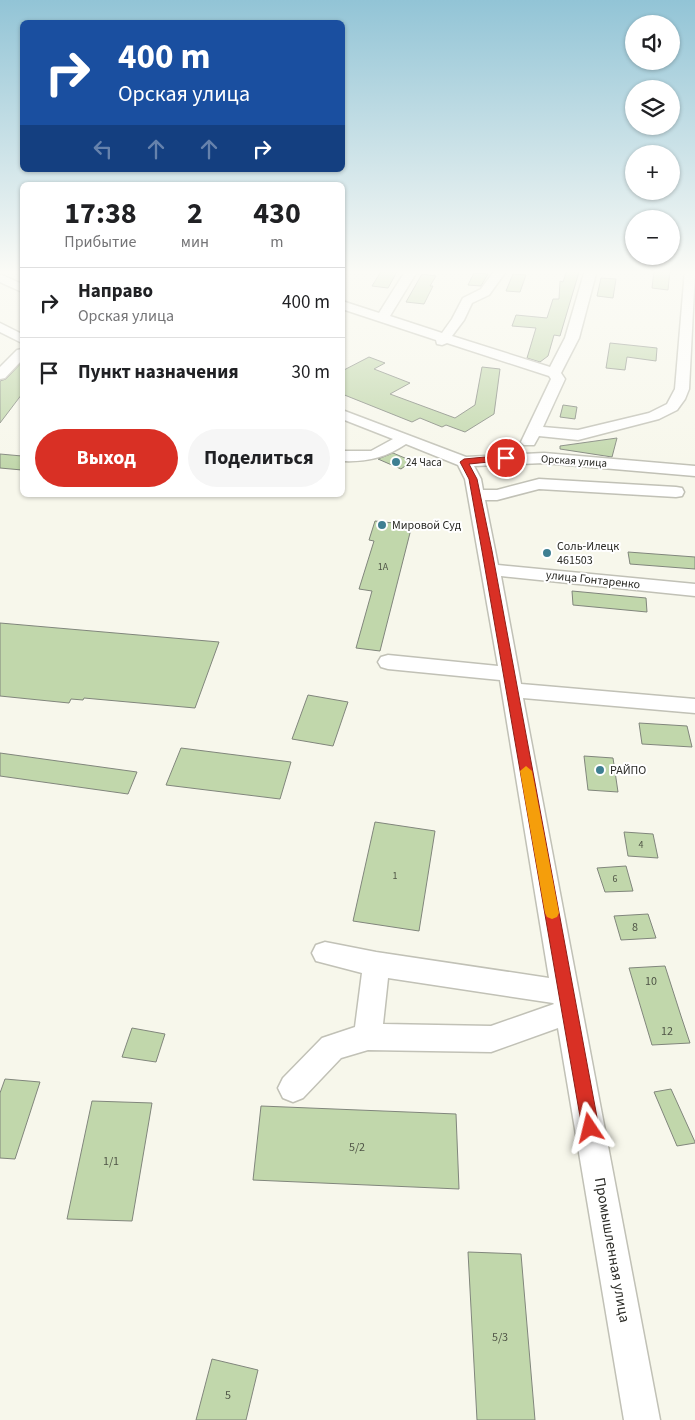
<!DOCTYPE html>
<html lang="ru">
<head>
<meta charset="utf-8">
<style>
	body { margin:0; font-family:"Source Sans 3",sans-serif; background:#f6f6f6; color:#202124; height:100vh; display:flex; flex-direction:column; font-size:19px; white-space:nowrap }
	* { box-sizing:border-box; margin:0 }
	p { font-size:16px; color:#757577 }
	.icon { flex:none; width:28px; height:28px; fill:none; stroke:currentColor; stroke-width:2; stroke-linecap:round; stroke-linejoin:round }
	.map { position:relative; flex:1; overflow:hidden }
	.side { position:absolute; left:20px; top:182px; width:325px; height:315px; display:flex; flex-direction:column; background:#fff; border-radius:8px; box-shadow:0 1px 4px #0004 }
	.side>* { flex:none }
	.guide { position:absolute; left:20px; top:20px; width:325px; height:152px; border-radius:8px; box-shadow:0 1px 4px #0004; background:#1a4fa0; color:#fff; overflow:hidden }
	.tools { position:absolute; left:625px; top:15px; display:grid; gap:10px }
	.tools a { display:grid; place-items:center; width:55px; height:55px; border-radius:50%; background:#fff; box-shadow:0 1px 4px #0004; font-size:25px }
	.pin { position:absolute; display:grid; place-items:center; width:42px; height:42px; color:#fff; margin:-21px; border:2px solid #fff; border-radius:50%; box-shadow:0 1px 5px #0007 }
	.me { position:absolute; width:55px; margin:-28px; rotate:350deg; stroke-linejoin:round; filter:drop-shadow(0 0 4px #0008) }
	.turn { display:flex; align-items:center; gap:18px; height:105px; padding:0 15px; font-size:22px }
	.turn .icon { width:65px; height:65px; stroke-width:2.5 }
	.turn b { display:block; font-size:35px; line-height:42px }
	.lanes { display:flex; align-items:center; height:48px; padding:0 15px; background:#0003; justify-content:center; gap:25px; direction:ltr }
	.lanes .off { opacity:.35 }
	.eta { display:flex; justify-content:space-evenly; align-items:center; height:85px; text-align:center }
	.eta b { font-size:30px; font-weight:700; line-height:35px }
	.button { display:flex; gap:10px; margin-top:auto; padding:10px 15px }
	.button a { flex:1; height:58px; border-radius:30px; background:#d93025; color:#fff; font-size:20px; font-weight:700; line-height:58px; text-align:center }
	.button a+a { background:#f6f6f6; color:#202124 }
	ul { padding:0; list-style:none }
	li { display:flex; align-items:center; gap:15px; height:70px; padding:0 15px; border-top:1px solid #e0e0e0 }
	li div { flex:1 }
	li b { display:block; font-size:19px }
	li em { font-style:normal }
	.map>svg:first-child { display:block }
	.building { fill:#c1d7ab; stroke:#81867c }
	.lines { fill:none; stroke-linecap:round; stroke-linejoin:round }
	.minor-casing { stroke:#c1c1b6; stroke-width:3 }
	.minor { fill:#fff; fill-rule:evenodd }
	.route { fill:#d93025; stroke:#8d1f18 }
	.slow { fill:#f59e0b }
	.poi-dot { fill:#3e7f92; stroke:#fff; stroke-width:2 }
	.labels { text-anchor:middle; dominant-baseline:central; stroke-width:4; stroke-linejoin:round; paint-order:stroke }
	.number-label { font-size:10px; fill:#4f5446 }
	.far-street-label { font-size:11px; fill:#292924; stroke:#fff }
	.far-poi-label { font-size:11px; fill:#292924; stroke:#fff; text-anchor:start }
	.poi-label { font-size:12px; fill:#292924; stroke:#fff; text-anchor:start }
	.street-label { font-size:12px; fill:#292924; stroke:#fff }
	.near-number-label { font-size:12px; fill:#4f5446 }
	.near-street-label { font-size:15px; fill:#292924; stroke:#fff }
</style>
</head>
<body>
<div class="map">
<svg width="695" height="1420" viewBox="0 0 695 1420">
	<rect width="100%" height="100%" fill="#f7f7eb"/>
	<g class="building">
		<path d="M382,270H398L388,288L372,286Z"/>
		<path d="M567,270L579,272L560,336L554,335L548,356L540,362L527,358L536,328L512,326L516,315L547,318L553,299H559L560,281L563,282Z"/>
		<path d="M654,270H670L668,290L652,288Z"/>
		<path d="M474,273L488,274L481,286L468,285Z"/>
		<path d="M422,274L436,276L430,286H433L424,304L406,302Z"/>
		<path d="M513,274L526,275L520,292L506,291Z"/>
		<path d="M601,278L616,279L613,298L597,296Z"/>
		<path d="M610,343L657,348L656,361L627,357L625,370L606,368Z"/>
		<path d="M369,357L385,363L374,369L410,383L390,394L455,418L475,405L482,367L500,369L494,414L465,432L446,425L442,427L420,418L412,422L342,394V371Z"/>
		<path d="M22,362V394L0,423V381L6,379Z"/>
		<path d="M563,405L577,407L575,419L560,417Z"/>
		<path d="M617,438L612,457L560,449V446Z"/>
		<path d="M393,453L412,461L401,469L378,459Z"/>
		<path d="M0,454L22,456V470L0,468Z"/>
		<path d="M375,521L412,525L380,651L356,648L372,591L359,589L374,541L369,540Z"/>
		<path d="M628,552L695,557V569L630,564Z"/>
		<path d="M572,591L646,598L647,612L573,605Z"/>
		<path d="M0,623L219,642L195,708L84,698L83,700L71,699L69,703L0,696Z"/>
		<path d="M308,695L348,702L333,746L292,739Z"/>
		<path d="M639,723L687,726L692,747L642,744Z"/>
		<path d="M181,748L291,762L280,799L166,785Z"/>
		<path d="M0,753L137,772L128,794L0,776Z"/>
		<path d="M584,756L613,758L618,792L588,790Z"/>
		<path d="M375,822L435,831L419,931L353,921Z"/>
		<path d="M624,832L653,834L658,858L628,856Z"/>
		<path d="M626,866L633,891L605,892L597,868Z"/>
		<path d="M648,914L656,938L621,940L614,916Z"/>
		<path d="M665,966L681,1016L690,1043L652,1045L629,968Z"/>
		<path d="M132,1028L165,1034L156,1062L122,1057Z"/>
		<path d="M5,1079L40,1082L15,1159L0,1158V1093Z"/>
		<path d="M671,1089L695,1142V1143L677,1146L654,1092Z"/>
		<path d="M92,1101L152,1103L132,1221L67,1219Z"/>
		<path d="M261,1106L456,1114L459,1189L253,1180Z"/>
		<path d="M468,1252L521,1254L535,1420H477Z"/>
		<path d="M212,1359L258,1370L246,1420H196Z"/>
	</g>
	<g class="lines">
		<g class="minor-casing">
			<g id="minor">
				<path d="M406,270H418L390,316L442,333L452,319L463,298L481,289L495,270H507L489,295L472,303L464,320L452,336L550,367L565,338L585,270H597L579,338L561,373L565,379L543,427L578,430L649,413L667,404L675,389L685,270H695L689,389L685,399L677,410L659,419L578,440L539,436L534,445H524L521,442L551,379L549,376L447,343L442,345L437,344L436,340L342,309V301L379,313Z"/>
				<path d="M0,274L22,284V292L0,282Z"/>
				<path d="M0,323L22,334V343L0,332Z"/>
				<path d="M22,349V360L5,378L0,379V367L17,350Z"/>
				<path d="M342,410L466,457L544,453L695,466V476L544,463L474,466L481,479L483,490H497L539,479L676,487L682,488L684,492L682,496L676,497L539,489L497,500H485L498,565L695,584V596L501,576L521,684L695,699V713L523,698L660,1420H624L558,1028L491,1052L368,1050L341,1058L303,1098L293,1102L283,1098L278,1088L283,1078L322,1038L355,1027L362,973L316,961L312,953L316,945L325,942L376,952L549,978L500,680L388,669L381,667L378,662L381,657L388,655L498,666L465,479L458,465L406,444C385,458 367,462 342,461V451H371L393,439L342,419ZM388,978L553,1003L554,1004L491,1026L383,1024Z"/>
			</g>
		</g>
		<use href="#minor" class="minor"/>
	</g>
	<linearGradient id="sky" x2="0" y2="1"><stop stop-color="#92c4d6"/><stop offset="0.58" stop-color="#fbfbf6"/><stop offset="1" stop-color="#fbfbf6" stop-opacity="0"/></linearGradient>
	<rect width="695" height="469" fill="url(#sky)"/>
	<path class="route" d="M506,455L509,456V460L469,464L477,479L492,551L599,1128L596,1134L590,1136L585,1134L582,1128L482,551L469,479L460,462L464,459Z"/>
	<path class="slow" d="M526,766L532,771L559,913L557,917L552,919L547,917L545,913L520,771Z"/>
	<g class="poi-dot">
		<circle cx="396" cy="462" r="5"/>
		<circle cx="382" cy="525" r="5"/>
		<circle cx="547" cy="553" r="5"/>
		<circle cx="600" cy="770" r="5"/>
	</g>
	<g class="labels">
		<g class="number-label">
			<text x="383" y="567">1А</text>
			<text x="641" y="845">4</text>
			<text x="395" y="876">1</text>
			<text x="615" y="879">6</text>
		</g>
		<g class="far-street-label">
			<text transform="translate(574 461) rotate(4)">Орская улица</text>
		</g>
		<g class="far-poi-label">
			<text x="406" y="462">24 Часа</text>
		</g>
		<g class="poi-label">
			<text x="392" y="525">Мировой Суд</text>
			<text x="557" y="546">Соль-Илецк<tspan x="557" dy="14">461503</tspan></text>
			<text x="610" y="770">РАЙПО</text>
		</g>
		<g class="street-label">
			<text transform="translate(593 580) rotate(6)">улица Гонтаренко</text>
		</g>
		<g class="near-number-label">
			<text x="635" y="927">8</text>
			<text x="651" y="981">10</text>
			<text x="667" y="1031">12</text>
			<text x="357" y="1147">5/2</text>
			<text x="111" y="1161">1/1</text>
			<text x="500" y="1337">5/3</text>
			<text x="228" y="1395">5</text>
		</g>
		<g class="near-street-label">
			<text transform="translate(612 1250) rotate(80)">Промышленная улица</text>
		</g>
	</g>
</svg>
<div class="tools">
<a><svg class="icon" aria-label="sound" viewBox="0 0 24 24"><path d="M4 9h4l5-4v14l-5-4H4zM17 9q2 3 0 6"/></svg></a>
<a><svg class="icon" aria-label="layers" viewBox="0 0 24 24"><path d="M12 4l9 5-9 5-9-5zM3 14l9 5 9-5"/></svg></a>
<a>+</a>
<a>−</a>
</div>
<div class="pin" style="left:506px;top:458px;background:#d93025"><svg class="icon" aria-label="arrive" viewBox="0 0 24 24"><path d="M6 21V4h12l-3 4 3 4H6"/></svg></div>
<svg class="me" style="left:590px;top:1128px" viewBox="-20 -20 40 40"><path d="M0-17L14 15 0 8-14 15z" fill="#d93025" stroke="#fff" stroke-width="4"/></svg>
<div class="guide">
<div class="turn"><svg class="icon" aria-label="right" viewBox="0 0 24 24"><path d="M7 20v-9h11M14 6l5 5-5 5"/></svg><div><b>400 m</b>Орская улица</div></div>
<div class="lanes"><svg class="icon off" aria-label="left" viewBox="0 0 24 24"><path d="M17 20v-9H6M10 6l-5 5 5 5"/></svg><svg class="icon off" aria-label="ahead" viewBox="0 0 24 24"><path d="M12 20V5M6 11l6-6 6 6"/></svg><svg class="icon off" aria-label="ahead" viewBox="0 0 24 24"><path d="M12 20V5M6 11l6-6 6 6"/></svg><svg class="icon" aria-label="right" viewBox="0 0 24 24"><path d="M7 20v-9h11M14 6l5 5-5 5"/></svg></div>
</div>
<section class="side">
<div class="eta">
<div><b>17:38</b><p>Прибытие</p></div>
<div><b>2</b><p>мин</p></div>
<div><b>430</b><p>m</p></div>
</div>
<ul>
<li><svg class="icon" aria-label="right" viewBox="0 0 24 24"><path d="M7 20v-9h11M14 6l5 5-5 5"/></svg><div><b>Направо</b><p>Орская улица</p></div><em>400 m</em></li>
<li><svg class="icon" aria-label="arrive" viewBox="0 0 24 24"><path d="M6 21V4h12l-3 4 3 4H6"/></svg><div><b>Пункт назначения</b></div><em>30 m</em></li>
</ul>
<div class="button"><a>Выход</a><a>Поделиться</a></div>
</section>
</div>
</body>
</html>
